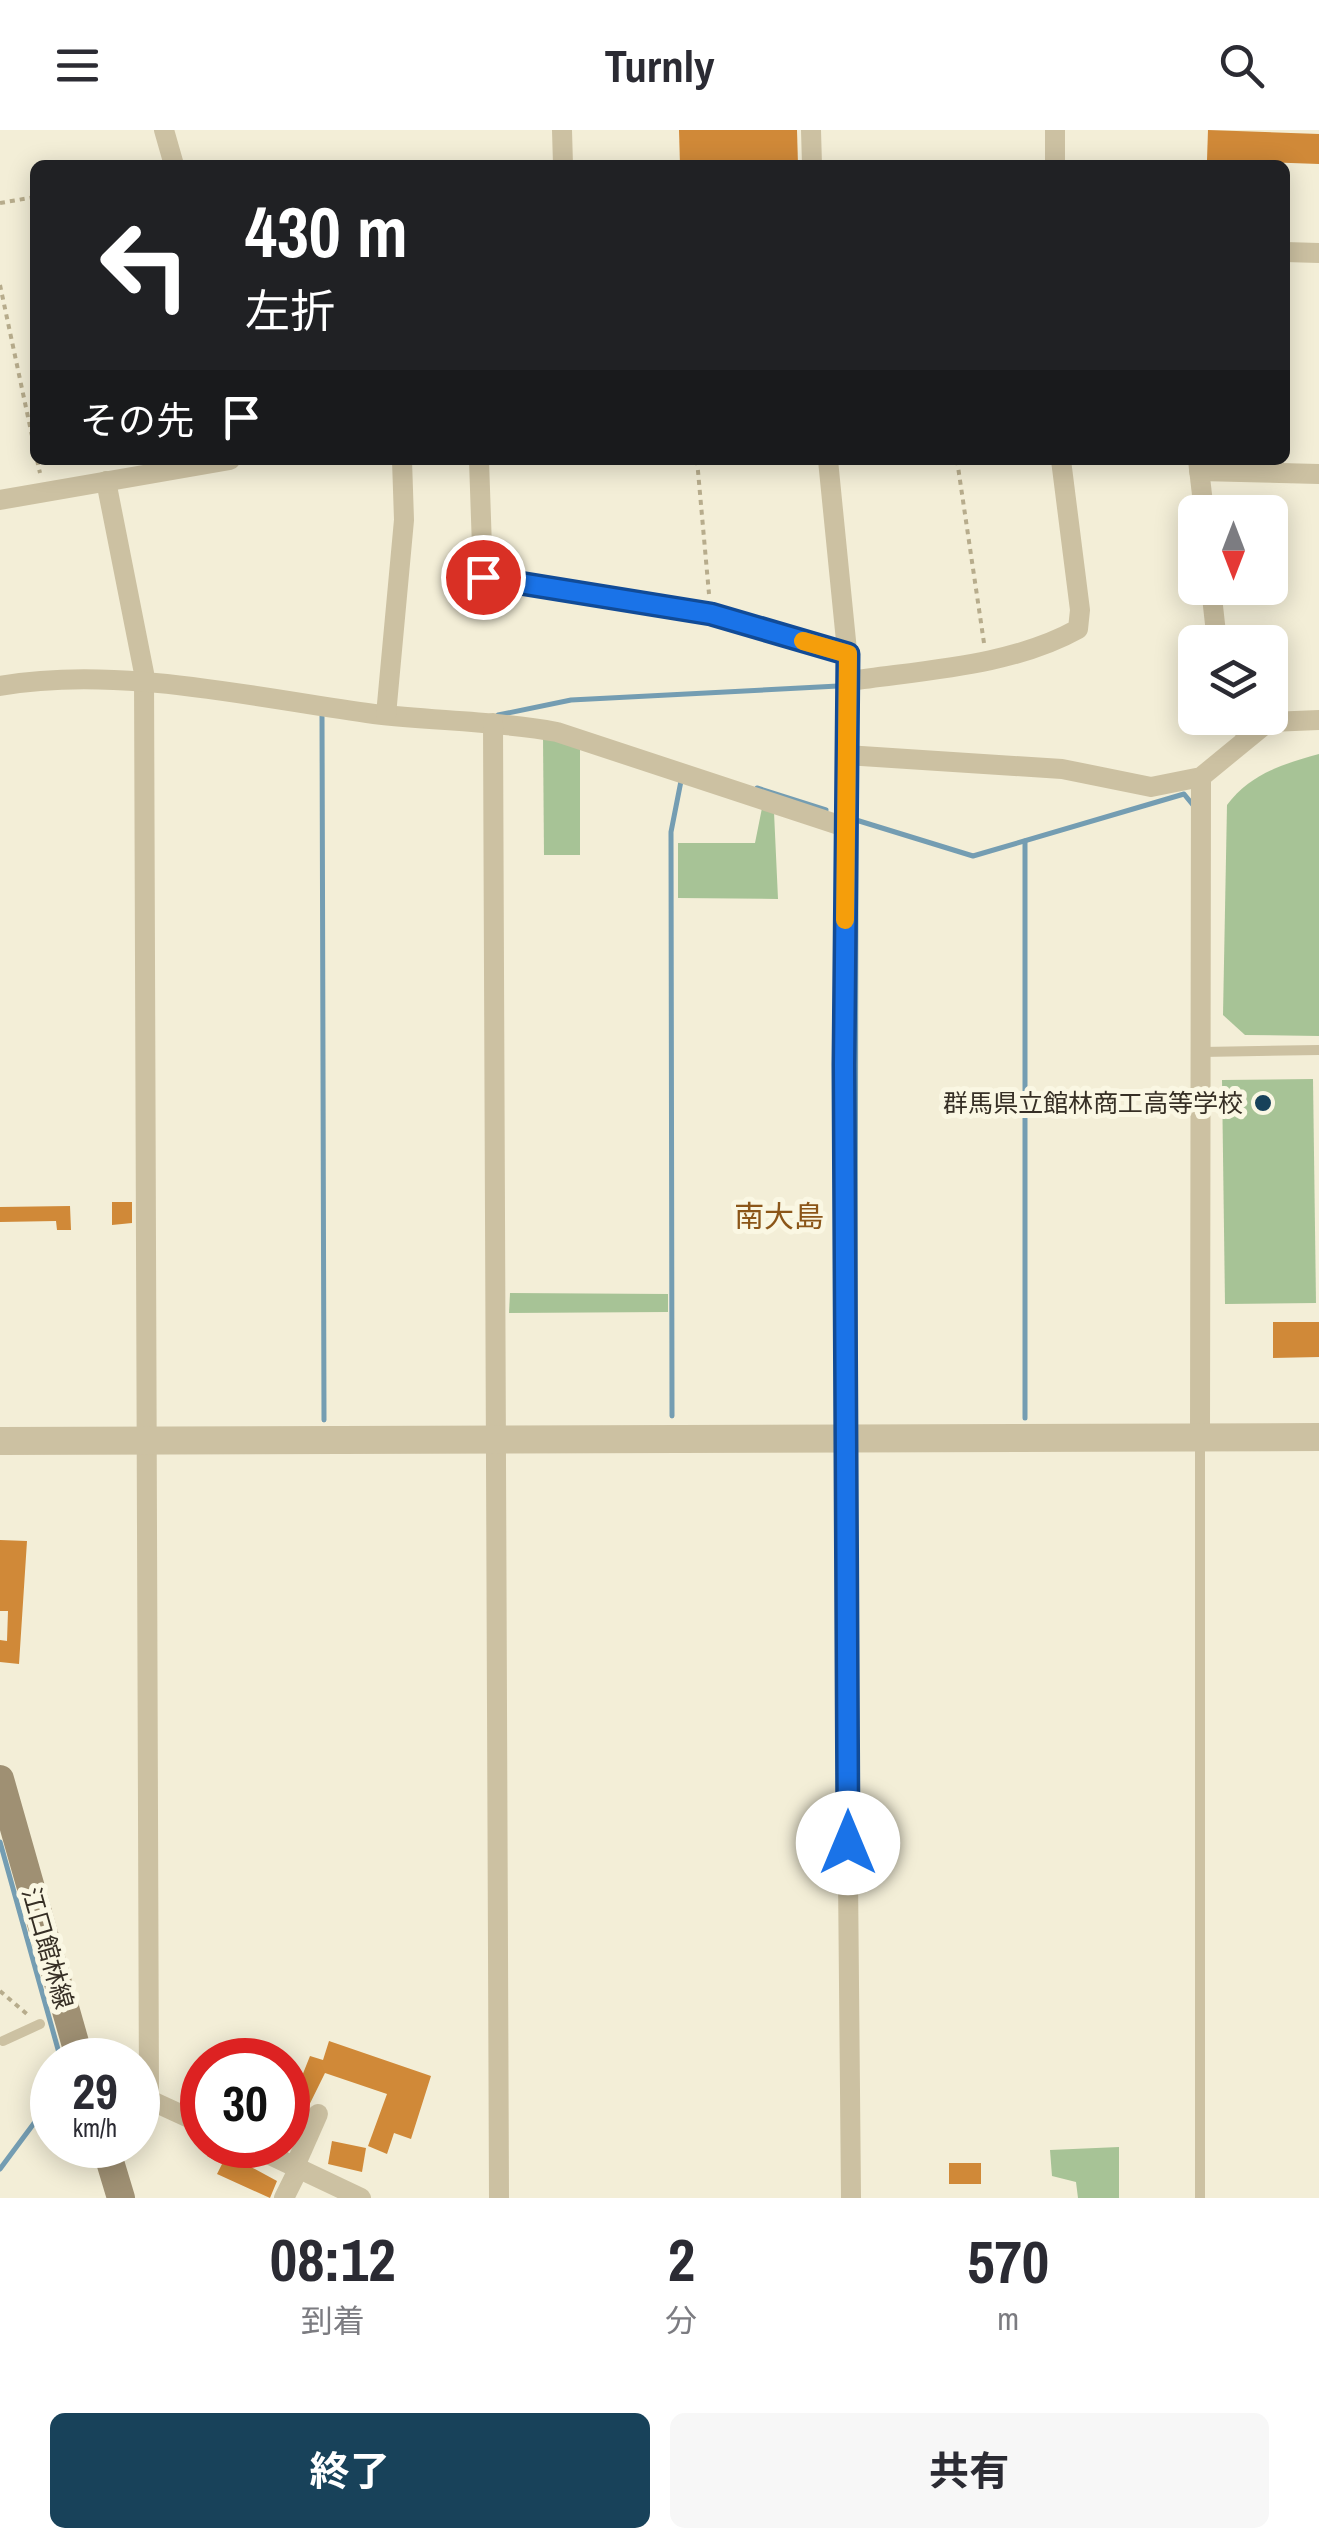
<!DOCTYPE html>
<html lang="ja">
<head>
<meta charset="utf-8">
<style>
	body { margin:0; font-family:"Archivo Narrow","Noto Sans JP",sans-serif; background:#f7f7f7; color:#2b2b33; height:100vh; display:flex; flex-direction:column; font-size:38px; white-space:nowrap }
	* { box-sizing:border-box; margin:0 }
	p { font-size:32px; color:#7c7c81 }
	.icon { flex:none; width:55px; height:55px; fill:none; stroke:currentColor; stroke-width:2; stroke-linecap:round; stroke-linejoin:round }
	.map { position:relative; height:2068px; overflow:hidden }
	.panel { display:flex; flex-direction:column; background:#fff; flex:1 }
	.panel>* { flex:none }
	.banner { position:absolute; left:30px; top:30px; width:1260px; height:305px; border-radius:15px; box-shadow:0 5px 25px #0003; background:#202124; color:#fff; overflow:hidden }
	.needle { width:65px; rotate:180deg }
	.controls { position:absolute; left:1178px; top:365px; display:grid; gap:20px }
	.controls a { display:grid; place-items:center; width:110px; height:110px; border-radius:15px; background:#fff; box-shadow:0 5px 25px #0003; font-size:50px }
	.speed { position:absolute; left:30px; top:1908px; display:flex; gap:20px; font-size:50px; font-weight:700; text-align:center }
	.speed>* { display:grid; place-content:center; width:130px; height:130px; border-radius:50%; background:#fff; box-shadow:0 5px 25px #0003; line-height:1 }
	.speed small { font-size:25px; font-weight:400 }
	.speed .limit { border:15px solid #d22; background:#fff; color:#111 }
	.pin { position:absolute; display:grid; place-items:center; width:85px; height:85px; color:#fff; margin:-42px; border:5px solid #fff; border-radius:50%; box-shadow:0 2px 10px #0007 }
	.me { position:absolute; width:110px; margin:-55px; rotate:0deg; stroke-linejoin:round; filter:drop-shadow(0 0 8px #0008) }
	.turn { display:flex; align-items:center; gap:35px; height:210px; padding:0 50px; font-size:45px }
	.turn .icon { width:130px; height:130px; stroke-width:2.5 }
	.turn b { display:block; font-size:70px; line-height:85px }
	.then { display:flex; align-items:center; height:95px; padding:0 50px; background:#0003; gap:20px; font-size:38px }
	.eta { display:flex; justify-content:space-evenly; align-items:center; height:170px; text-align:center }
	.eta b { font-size:60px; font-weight:700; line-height:70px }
	.primary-button { display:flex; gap:20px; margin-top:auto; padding:20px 50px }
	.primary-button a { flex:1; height:115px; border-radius:15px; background:#18425a; color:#fff; font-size:40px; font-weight:700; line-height:115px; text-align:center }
	.primary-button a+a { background:#f7f7f7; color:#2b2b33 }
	header { display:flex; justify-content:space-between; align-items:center; height:130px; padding:0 50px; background:#fff; font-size:45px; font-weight:700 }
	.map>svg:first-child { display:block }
	.green { fill:#a7c396 }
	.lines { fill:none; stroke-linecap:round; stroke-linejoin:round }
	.stream { stroke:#749db2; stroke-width:5 }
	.building { fill:#d08938 }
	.path { stroke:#b7ac8c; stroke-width:4; stroke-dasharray:5 5; stroke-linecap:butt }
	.service { stroke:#ccc1a2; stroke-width:10 }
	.minor { stroke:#ccc1a2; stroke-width:20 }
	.tertiary { stroke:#ccc1a2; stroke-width:28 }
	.secondary { stroke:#9f9073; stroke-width:28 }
	.route-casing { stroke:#114b97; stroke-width:25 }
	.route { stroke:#1a73e8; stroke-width:18 }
	.slow { stroke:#f59e0b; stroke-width:18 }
	.poi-dot { fill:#18425a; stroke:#faf7e3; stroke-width:4 }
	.labels { text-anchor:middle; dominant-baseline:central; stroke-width:10; stroke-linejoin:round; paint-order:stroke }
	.poi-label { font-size:25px; fill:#362f25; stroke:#faf7e3; text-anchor:end }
	.street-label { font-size:25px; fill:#362f25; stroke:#faf7e3 }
	.quarter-label { font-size:30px; fill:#8b5518; stroke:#faf7e3 }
</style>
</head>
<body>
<header><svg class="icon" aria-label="menu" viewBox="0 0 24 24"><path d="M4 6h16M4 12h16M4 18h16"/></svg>Turnly<svg class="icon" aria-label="search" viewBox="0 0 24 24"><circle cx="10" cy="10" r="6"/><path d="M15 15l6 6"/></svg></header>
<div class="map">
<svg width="1319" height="2068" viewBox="0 0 1319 2068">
	<rect width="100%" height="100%" fill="#f3eed7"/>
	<g class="green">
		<path d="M543,607L580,616V725H544Z"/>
		<path d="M1319,624V906L1245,905L1223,885L1227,675C1250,644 1283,634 1319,624Z"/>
		<path d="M762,678L774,682L778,769L678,768V713H755Z"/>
		<path d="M1313,949L1316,1173L1225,1174L1222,950Z"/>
		<path d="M510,1163L668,1164V1182L509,1183Z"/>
		<path d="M1119,2017V2068H1078L1076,2052L1052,2046L1050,2020Z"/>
	</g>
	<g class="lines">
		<g class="stream">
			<path d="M322,585L324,1290"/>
			<path d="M498,585L571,570L838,556"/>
			<path d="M757,658L826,680"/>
			<path d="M672,1286L671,702L681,651"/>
			<path d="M855,1287L856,690L973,726L1184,664L1193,675"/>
			<path d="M1025,1288V711"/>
			<path d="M0,1712L61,1930"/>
			<path d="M0,2039L52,1969"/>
		</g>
	</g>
	<g class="building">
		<path d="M679,0H797L798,35H680Z"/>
		<path d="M1208,0L1319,4V34L1207,30Z"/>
		<path d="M112,1072H132V1093L112,1095Z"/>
		<path d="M70,1076L71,1100H57L56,1091L0,1092V1077Z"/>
		<path d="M1273,1192H1319V1227L1273,1228Z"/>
		<path d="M0,1410L27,1411L19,1534L0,1532V1510L7,1511L8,1481H0Z"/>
		<path d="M329,1911L431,1946L411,2009L394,2003L387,2024L368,2016L387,1964L325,1943L288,2018V1981L310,1926L323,1930Z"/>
		<path d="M332,2011L366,2018L362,2042L328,2034Z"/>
		<path d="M212,2015H235L238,2024L253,2032L251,2037L277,2051L270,2068L217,2044L222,2034L207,2026Z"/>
		<rect x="949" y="2033" width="32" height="21"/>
	</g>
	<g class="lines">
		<g class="path">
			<path d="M0,73L35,67"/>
			<path d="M0,155L35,320"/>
			<path d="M37,330L40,343"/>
			<path d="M697,330L709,464"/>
			<path d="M957,330L984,513"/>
			<path d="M0,1861L28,1885"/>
		</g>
		<g class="service">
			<path d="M1202,922L1319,920"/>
			<path d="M1200,1309V2068"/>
			<path d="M3,1911L40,1894"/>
		</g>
		<g class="minor">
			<path d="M164,0L174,35"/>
			<path d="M562,0L563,35"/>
			<path d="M811,0L812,35"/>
			<path d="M1055,0V35"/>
			<path d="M1285,122L1319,123"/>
			<path d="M479,330L483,447L711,484L848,524"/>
			<path d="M828,330L850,551L845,697L844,1319L851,2068"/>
			<path d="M1198,330L1204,382"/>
			<path d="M1199,341L1319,344"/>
			<path d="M106,351L144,543L149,1969"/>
			<path d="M0,370L230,330"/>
			<path d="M1211,458L1217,512"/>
			<path d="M850,551C924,540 1012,536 1078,499L1080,480L1061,330"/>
			<path d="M0,556C118,535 255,568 374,584C435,591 497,591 557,602L845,697"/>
			<path d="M386,585L404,390L402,330"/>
			<path d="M1239,588L1247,607"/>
			<path d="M493,593L499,2068"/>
			<path d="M846,625L1062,639L1151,657L1201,647L1268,592L1319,590"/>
			<path d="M1200,1308L1201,647"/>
			<path d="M139,1965L202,1994"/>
			<path d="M249,2015L361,2068"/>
			<path d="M295,2036L318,1984"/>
			<path d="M284,2068L299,2038"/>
		</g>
		<path class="tertiary" d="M0,1311L1319,1307"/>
		<g class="secondary">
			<path d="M0,1649L80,1930"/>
			<path d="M105,2015L121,2068"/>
		</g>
	</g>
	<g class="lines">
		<g class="route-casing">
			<path id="route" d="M483,447L711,484L848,524L844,935L848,1713"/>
		</g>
		<use href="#route" class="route"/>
		<path class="slow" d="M803,511L848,524L845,790"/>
	</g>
	<circle class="poi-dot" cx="1263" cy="973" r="10"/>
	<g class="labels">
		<g class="poi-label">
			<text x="1243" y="973">群馬県立館林商工高等学校</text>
		</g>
		<g class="street-label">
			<text transform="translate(48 1818) rotate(74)">江口館林線</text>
		</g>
		<g class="quarter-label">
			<text x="779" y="1086">南大島</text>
		</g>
	</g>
</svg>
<div class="controls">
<a><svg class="needle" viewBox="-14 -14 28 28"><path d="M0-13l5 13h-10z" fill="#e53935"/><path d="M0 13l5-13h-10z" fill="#7c7c81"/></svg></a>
<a><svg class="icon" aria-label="layers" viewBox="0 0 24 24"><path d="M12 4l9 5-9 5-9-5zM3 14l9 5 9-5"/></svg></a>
</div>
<div class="speed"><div>29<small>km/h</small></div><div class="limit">30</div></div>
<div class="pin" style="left:483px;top:447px;background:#d93025"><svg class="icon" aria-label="arrive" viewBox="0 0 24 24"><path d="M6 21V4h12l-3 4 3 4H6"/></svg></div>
<svg class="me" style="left:848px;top:1713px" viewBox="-20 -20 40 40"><circle r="19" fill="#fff"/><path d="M0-13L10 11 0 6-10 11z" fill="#1a73e8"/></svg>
<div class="banner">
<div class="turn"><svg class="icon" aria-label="left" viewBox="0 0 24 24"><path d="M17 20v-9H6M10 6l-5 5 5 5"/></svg><div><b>430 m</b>左折</div></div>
<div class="then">その先<svg class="icon" aria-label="arrive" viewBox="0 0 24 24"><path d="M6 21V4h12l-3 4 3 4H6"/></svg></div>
</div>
</div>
<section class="panel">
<div class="eta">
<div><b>08:12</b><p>到着</p></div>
<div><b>2</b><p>分</p></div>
<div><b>570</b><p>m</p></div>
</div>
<div class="primary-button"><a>終了</a><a>共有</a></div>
</section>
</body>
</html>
